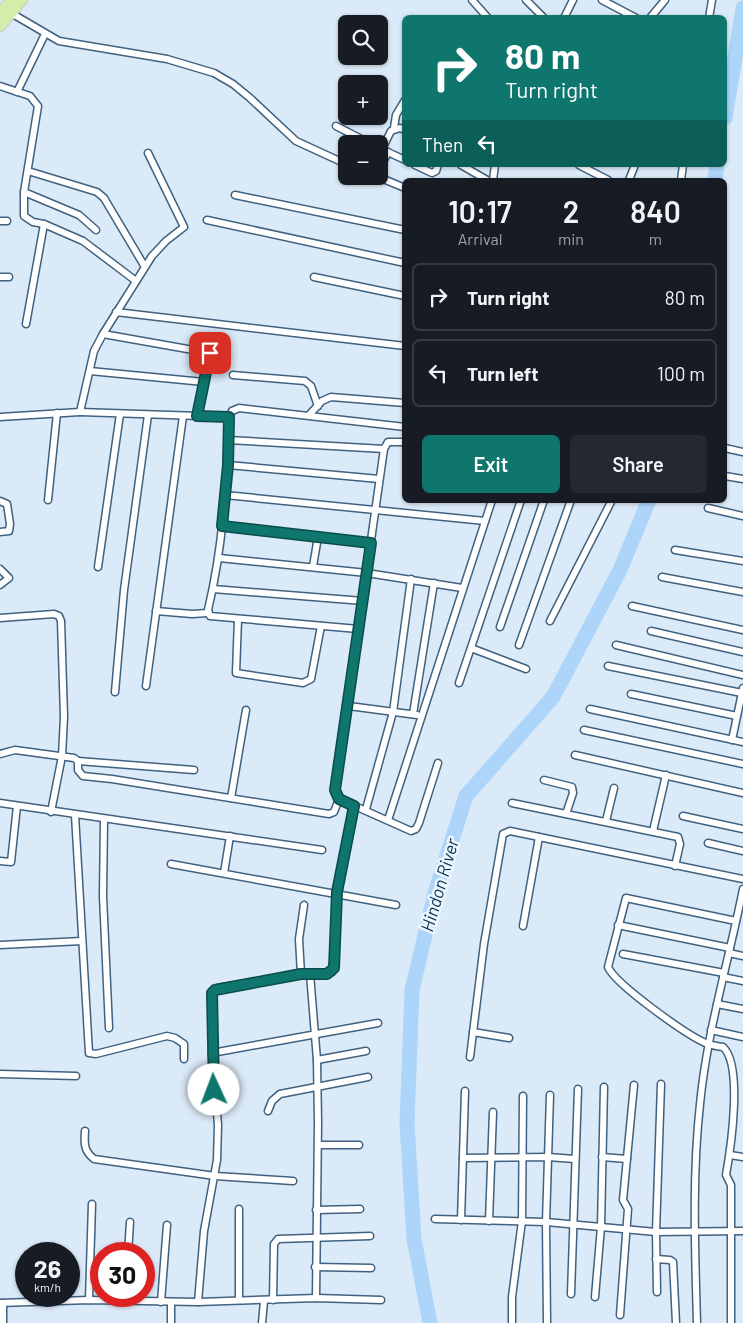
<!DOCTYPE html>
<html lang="en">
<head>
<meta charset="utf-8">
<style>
	body { margin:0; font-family:Barlow,sans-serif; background:#242831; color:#f1f3f6; height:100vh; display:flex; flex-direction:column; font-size:19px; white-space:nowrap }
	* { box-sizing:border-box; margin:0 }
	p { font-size:16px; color:#9ea1a6 }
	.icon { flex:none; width:28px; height:28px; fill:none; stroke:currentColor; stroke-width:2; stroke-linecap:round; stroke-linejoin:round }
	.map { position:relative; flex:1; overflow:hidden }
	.panel { position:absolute; left:402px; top:178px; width:325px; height:325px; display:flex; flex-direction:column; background:#171b24; border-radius:8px; box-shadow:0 1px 4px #0004 }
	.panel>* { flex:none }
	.hud { position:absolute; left:402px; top:15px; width:325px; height:152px; border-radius:8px; box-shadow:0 1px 4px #0004; background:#0f766e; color:#fff; overflow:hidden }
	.tools { position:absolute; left:338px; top:15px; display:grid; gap:10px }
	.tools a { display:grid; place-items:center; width:50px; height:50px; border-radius:8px; background:#171b24; box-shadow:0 1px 4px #0004; font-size:25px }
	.speed { position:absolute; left:15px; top:1242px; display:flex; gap:10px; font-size:25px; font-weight:700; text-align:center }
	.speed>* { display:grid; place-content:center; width:65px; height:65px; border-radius:50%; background:#171b24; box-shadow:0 1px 4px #0004; line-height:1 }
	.speed small { font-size:12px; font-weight:400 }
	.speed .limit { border:8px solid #d22; background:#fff; color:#111 }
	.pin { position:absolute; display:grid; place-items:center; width:42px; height:42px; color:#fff; margin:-21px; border-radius:10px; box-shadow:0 2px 8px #0006 }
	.me { position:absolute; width:55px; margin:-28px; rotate:358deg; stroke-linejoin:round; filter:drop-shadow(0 0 4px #0008) }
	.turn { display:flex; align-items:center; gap:18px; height:105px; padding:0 20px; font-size:22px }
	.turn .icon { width:65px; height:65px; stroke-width:2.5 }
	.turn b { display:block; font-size:35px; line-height:42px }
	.then { display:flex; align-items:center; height:48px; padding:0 20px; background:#0003; gap:10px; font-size:19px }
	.eta { display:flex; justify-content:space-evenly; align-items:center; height:85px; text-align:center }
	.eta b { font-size:30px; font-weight:600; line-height:35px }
	.button { display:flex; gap:10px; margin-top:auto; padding:10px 20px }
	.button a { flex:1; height:58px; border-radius:8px; background:#0f766e; color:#fff; font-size:20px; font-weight:600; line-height:58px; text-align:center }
	.button a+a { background:#242831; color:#f1f3f6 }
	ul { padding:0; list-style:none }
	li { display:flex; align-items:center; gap:15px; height:68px; margin:0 10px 8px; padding:0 10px; border:2px solid #363941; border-radius:8px }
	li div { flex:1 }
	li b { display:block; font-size:19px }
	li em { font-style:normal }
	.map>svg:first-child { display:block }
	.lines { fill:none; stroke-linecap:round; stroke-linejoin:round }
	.river { stroke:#add5fa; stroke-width:15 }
	.street-casing { stroke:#40617f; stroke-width:9 }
	.primary-casing { stroke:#c8cccf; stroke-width:12 }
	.street { stroke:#fff; stroke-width:6 }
	.primary { stroke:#d3eea8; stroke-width:10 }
	.route-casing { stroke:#0a4d48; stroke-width:12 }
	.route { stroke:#0f766e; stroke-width:9 }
	.labels { text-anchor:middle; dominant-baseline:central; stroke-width:5; stroke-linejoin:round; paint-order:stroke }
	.water-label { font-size:18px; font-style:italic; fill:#033457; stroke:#eff6fd }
</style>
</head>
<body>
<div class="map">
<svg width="743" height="1323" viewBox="0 0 743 1323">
	<rect width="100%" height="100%" fill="#dbeaf8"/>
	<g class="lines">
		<g class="river">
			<path d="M725,118L743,8"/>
			<path d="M715,180L717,165"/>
			<path d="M430,1323L414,1239L407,1123L412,990L435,893L466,796L553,697L620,570L649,500"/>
		</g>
		<g class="street-casing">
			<g id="street">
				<path d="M472,0L488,18"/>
				<path d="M526,0L544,18"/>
				<path d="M602,0L636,18"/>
				<path d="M11,13L59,41L167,59L214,73L233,84L250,98L296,141L346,164"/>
				<path d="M564,18L573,0"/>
				<path d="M650,18L665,0"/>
				<path d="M709,18L712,0"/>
				<path d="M0,86L30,96L38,106L24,192V216L33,222L44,224L83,241L136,281"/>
				<path d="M17,92L45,34"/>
				<path d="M336,126L371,144"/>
				<path d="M394,128L396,115L405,100"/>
				<path d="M379,148L405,160"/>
				<path d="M382,149L391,131L400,128L405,130"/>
				<path d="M148,153L184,227L166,241L152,256L103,334L94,351L80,412L229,417"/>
				<path d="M415,165L432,173L436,171L438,165"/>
				<path d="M461,165L487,180"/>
				<path d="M579,165L608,180"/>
				<path d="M379,170L388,152"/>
				<path d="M28,171L97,192L104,198L145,267"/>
				<path d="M376,176L405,188"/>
				<path d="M493,180L495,165"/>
				<path d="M629,180L635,165"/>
				<path d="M681,180L683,165"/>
				<path d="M24,192L79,215L96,230"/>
				<path d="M235,195L405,230"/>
				<path d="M207,220L405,263"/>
				<path d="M0,221H7"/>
				<path d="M0,277H9"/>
				<path d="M314,277L405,296"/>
				<path d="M116,312L405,346"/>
				<path d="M26,324L44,224"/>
				<path d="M103,334L210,353L197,416"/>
				<path d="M90,371L204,382"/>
				<path d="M233,375L305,381L311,386L318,406"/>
				<path d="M309,415L322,401L331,397L405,403"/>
				<path d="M0,417L80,412"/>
				<path d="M228,440L384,449"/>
				<path d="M405,442H388L384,449L335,793L339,799L411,831L416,829L419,823L438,763"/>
				<path d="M725,448L743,452"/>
				<path d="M228,465L379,479"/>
				<path d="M725,476L743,479"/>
				<path d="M225,495L485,521"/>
				<path d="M48,500L57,413"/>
				<path d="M0,501L7,504L10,524L9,531L0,532"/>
				<path d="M708,508L743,516"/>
				<path d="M222,526L371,543"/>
				<path d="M675,550L743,561"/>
				<path d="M219,558L367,573L462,588"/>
				<path d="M313,566L318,537"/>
				<path d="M98,567L120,414"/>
				<path d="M0,569L9,578L0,585"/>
				<path d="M662,577L743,592"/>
				<path d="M213,589L363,601"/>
				<path d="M632,606L743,630"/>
				<path d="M156,611L192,614L208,613"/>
				<path d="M0,618L54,614L59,616L61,621L64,717L62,756L51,812"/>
				<path d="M238,619L236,673L303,683L311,679L321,626"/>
				<path d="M550,621L612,500"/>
				<path d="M500,627L544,500"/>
				<path d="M358,629L210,616L208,610C223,547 227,482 229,417L232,411L239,408L405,427"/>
				<path d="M651,631L743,652"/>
				<path d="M519,645L571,500"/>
				<path d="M616,645L743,675"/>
				<path d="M471,648L526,669"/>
				<path d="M608,666L742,693"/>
				<path d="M459,683L521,500"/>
				<path d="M146,686L183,416"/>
				<path d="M115,692L124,590L148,415"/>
				<path d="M631,694L737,716"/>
				<path d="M349,706L417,715"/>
				<path d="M590,709L743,742"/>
				<path d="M413,714L434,583"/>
				<path d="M584,730L743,764"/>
				<path d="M732,740L743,688"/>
				<path d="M0,754L15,750L74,758L78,761V770L83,776L112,779L329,814L334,812L339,799"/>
				<path d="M575,755L743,793"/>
				<path d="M78,761L194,770"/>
				<path d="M544,780L572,787L573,793L566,814"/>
				<path d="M231,798L246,710"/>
				<path d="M0,803L322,850"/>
				<path d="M512,803L678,837L680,844L675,866"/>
				<path d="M366,809L393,712L411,579"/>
				<path d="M75,815L89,1053L96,1054L167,1036L175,1038L184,1044V1059"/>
				<path d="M683,816L743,829"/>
				<path d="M104,819L103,896L109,1028"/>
				<path d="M388,820L492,500"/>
				<path d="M606,821L614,788"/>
				<path d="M653,831L666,775"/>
				<path d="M708,843L743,851"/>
				<path d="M0,861L11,862L17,806"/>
				<path d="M171,864L396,905"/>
				<path d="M224,873L230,836"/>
				<path d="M618,925L730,948"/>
				<path d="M523,926L539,837"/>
				<path d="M0,945L82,941"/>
				<path d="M729,953L743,956"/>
				<path d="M623,954L724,973"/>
				<path d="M301,974L299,939L304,905"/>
				<path d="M310,974L317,1060L318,1123L316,1298"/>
				<path d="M723,977L743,981"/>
				<path d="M717,1004L743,1009"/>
				<path d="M711,1030L743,1037"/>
				<path d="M473,1032L509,1038"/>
				<path d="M212,1053L378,1023"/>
				<path d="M470,1057L484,944L503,834L510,831L743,879"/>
				<path d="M317,1060L366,1051"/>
				<path d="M0,1074L76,1076"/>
				<path d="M268,1111L272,1101L280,1094L368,1077"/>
				<path d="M85,1131C84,1144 84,1151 94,1159L215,1176L293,1181"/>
				<path d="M318,1145H359"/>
				<path d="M730,1155L743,1157"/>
				<path d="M602,1157L627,1159"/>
				<path d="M463,1158L548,1157L575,1159"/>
				<path d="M316,1210L360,1209"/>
				<path d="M435,1219L546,1222L656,1232L743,1231"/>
				<path d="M461,1220L465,1091"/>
				<path d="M489,1221L493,1112"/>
				<path d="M128,1254L130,1222"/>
				<path d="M656,1259L670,1260L673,1262L676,1323"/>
				<path d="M315,1267L371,1268"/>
				<path d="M657,1292L656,1232L661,1084"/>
				<path d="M571,1294L578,1089"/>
				<path d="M595,1297L601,1227L604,1087"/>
				<path d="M239,1299V1209"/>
				<path d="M89,1300L92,1204"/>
				<path d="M273,1300L274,1244L278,1239L370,1236"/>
				<path d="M161,1302L167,1225"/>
				<path d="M171,1302V1323"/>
				<path d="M198,1302L204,1231L217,1160L218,1125L212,1053L213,993L218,988L301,974L332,972L335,963L337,892L354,806"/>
				<path d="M0,1303L89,1300L198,1302L316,1298L381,1300"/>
				<path d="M620,1315L628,1209L623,1200L634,1085"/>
				<path d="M3,1323V1303"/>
				<path d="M262,1323L264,1301"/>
				<path d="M512,1323V1297L522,1221L523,1096"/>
				<path d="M547,1323L546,1222L550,1095"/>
				<path d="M697,1323C695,1250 692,1176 700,1104C707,1031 729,960 743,889"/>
				<path d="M731,1323V1185L726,1175C731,1147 743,1065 723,1047C718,1046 713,1046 708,1044C689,1037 615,984 608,967L626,898L736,921"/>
			</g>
		</g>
		<g class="primary-casing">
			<g id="primary">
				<path d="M0,13L11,0"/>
				<path d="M0,26L22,0"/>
			</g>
		</g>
		<use href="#street" class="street"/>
		<use href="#primary" class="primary"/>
	</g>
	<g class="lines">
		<g class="route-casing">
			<path id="route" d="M210,353L197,416L229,417L228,465L222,526L371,543L335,790L339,799L354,806L337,892L334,968L327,974H301L215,990L212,993L214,1090"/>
		</g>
		<use href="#route" class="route"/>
	</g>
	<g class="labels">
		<g class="water-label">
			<text transform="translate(439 885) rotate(-74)">Hindon River</text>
		</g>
	</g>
</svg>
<div class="tools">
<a><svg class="icon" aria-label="search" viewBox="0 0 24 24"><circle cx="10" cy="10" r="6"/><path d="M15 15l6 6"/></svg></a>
<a>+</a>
<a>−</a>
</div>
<div class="speed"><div>26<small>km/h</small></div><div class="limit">30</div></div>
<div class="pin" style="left:210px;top:353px;background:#d93025"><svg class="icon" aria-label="arrive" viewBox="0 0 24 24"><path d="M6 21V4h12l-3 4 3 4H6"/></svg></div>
<svg class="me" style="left:214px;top:1090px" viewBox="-20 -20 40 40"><circle r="19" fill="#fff"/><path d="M0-13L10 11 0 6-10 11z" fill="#0f766e"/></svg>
<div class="hud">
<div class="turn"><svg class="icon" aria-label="right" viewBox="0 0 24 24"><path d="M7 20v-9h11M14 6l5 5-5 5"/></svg><div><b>80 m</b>Turn right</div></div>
<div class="then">Then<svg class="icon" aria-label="left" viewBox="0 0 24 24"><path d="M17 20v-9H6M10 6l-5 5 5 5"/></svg></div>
</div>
<section class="panel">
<div class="eta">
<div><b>10:17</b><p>Arrival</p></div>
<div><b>2</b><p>min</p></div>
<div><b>840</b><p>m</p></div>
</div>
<ul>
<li><svg class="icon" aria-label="right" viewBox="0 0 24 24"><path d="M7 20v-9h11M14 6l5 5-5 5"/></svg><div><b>Turn right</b></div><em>80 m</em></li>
<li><svg class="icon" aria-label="left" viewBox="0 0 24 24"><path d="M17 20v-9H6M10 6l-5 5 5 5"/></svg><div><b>Turn left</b></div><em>100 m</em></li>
</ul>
<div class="button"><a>Exit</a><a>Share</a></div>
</section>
</div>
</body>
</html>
